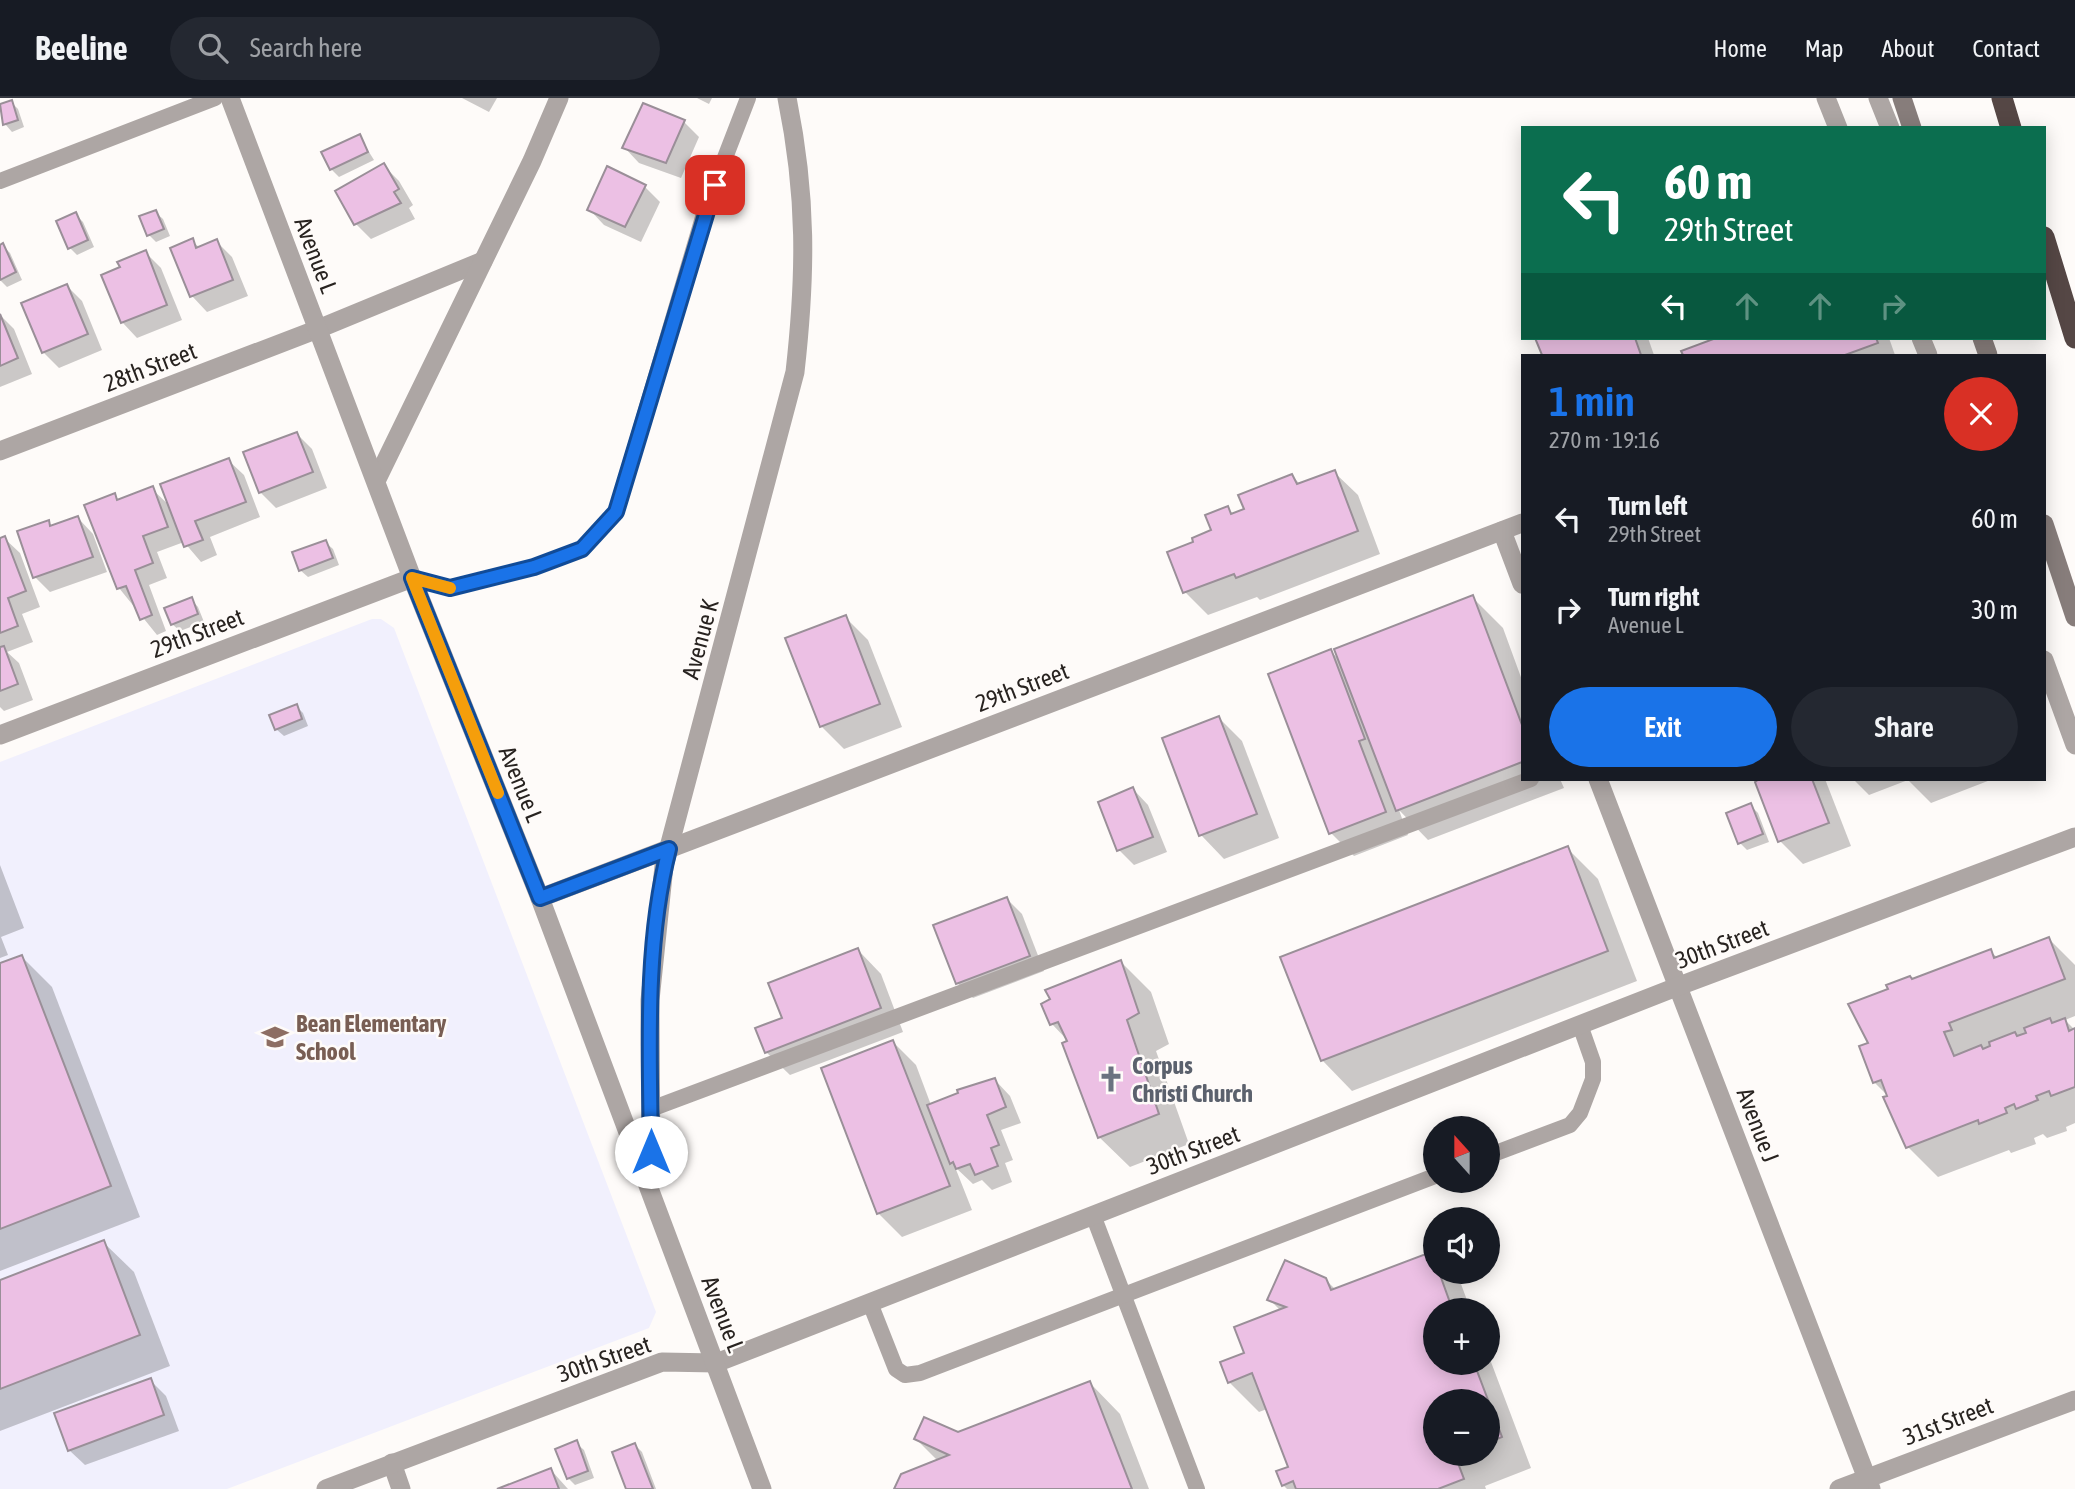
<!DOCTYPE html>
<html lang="en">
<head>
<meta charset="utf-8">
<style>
	body { margin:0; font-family:"Asap Condensed",sans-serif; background:#242831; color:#f1f3f6; height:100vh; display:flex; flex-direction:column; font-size:26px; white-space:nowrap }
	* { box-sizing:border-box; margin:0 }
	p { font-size:23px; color:#9ea1a6 }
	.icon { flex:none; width:38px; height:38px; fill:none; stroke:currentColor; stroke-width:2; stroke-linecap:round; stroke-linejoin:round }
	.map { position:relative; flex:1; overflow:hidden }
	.drawer { position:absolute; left:1521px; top:256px; width:525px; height:427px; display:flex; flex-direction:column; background:#171b24; border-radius:0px; box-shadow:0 4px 18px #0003 }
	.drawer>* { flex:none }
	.guide { position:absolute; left:1521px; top:28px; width:525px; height:214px; border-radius:0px; box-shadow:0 4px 18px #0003; background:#0b6e4f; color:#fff; overflow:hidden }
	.needle { width:46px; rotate:339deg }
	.controls { position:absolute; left:1423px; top:1018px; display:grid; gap:14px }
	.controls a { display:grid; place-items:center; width:77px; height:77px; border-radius:50%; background:#171b24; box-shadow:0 4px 18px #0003; font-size:35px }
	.pin { position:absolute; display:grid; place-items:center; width:60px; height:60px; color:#fff; margin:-30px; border-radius:14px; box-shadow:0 4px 10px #0006 }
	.me { position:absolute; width:77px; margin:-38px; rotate:0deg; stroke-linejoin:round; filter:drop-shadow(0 0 5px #0008) }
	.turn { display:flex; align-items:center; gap:24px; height:147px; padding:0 28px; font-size:32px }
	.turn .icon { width:91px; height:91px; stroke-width:2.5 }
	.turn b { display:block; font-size:49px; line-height:60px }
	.lanes { display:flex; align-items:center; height:66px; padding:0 28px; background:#0003; justify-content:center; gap:35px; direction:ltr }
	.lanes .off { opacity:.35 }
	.round { display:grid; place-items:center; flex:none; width:74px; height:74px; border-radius:37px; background:#242831 }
	.head { display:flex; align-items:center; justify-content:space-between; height:119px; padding:0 28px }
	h1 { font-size:42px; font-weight:600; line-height:52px; color:#1a73e8 }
	.button { display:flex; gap:14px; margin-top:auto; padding:14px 28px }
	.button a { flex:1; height:80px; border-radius:42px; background:#1a73e8; color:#fff; font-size:28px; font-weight:600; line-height:80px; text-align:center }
	.button a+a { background:#242831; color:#f1f3f6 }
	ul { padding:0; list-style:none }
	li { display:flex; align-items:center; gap:21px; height:91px; padding:0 28px }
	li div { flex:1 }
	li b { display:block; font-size:26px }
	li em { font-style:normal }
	header { display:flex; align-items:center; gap:42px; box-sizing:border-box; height:98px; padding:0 35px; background:#171b24; border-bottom:2px solid #363941 }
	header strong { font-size:33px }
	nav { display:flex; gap:38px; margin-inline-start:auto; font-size:24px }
	.search { width:490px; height:63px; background:#242831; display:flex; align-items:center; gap:18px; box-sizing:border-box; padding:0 24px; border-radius:38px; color:#9ea1a6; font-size:26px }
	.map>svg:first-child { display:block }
	.education { fill:#f1f0fd }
	.shadow { fill:#0003; fill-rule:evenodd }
	.building { fill:#ecc0e4; stroke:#9a8f98; stroke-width:2 }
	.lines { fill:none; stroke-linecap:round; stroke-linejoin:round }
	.service { stroke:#ada6a4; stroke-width:16 }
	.minor { stroke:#ada6a4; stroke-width:19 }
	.tertiary { stroke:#ada6a4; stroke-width:19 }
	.secondary { stroke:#877d7b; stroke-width:19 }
	.motorway { stroke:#554745; stroke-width:21 }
	.route-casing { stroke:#114b97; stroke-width:18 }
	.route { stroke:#1a73e8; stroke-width:12 }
	.slow { stroke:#f59e0b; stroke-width:12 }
	.labels { text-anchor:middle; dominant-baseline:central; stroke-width:5; stroke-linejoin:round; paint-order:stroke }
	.street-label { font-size:24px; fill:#282320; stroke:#fefbf9 }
	.education-label { font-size:24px; font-weight:bold; fill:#785e54; stroke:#fefbf9; text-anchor:start }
	.worship-label { font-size:24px; font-weight:bold; fill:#5b616d; stroke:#fefbf9; text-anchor:start }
</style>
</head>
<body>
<header>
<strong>Beeline</strong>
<div class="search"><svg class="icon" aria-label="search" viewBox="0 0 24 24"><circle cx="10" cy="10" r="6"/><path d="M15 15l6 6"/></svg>Search here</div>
<nav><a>Home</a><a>Map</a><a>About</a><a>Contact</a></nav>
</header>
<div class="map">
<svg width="2075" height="1391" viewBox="0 0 2075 1391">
	<rect width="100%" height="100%" fill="#fefbf9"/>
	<path class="education" d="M372,521H381L394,530L656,1214L649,1230L227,1391H0V664Z"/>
	<g class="shadow">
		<path d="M462,0H497L489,14Z"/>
		<path d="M697,0H712L709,6Z"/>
		<path d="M11,4L18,11L24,29L12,34L5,26L0,12V8Z"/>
		<path d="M684,24L699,39L681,80L639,65L624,49Z"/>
		<path d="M359,38L374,62L339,79L331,71Z"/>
		<path d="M383,67L399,83L413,107L409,110L415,121L371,141L356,126Z"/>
		<path d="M644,88L660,104L641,144L604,127L589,111Z"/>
		<path d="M155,114L163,121L170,138L156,144L149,137Z"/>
		<path d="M76,117L83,124L94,149L77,157L70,150Z"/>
		<path d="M192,143L200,150L216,143L232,159L248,198L207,214L192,198Z"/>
		<path d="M3,148L10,155L22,182L7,189L0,182V149Z"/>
		<path d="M145,154L161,170L182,222L137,240L122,224V170Z"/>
		<path d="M67,188L82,203L102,252L59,270L43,254Z"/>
		<path d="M0,217L14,231L32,276L0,289Z"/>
		<path d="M1537,240H1648L1654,257H1544Z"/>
		<path d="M1721,240H1889L1895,257H1685L1684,254Z"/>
		<path d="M297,336L312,351L327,390L276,410L260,394Z"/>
		<path d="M228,362L244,377L260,419L210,439L217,457L201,464L184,444L157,454L167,480L149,487L166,533L157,537L119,490L114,397L120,403L152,391L171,409Z"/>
		<path d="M1334,374L1358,397L1380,456L1260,502L1257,499L1208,517L1185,494L1196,445L1213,433L1228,410L1234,417L1246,412L1292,378L1301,387Z"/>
		<path d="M78,420L93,436L107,474L50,494L35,479L48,424L53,429Z"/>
		<path d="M4,440L20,455L40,509L22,516L33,544L7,554L19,565L33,602L4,613L0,609V442Z"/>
		<path d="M325,444L333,451L339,467L308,479L300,472Z"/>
		<path d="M1472,499L1503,530L1522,582V681H1560L1564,690L1428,742L1399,712L1408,737L1354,758L1331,735V553L1341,564Z"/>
		<path d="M191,501L198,509L204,524L180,533L172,526Z"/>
		<path d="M845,519L868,542L902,629L844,651L821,628Z"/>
		<path d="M296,608L303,615L308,628L284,638L276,631Z"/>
		<path d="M1219,620L1242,643L1279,740L1224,761L1201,737L1164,641Z"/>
		<path d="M1761,681H1825L1851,748L1803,766L1780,743Z"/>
		<path d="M1853,681H1993L1931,705L1908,682L1869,697Z"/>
		<path d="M1133,691L1148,707L1167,754L1134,767L1119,752Z"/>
		<path d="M1750,707L1758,715L1769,744L1747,752L1740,745Z"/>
		<path d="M1567,750L1598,781L1637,883L1352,993L1322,962Z"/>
		<path d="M0,767L24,830L1,839L8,857L0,860Z"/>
		<path d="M1007,801L1022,816L1044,873L973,900L957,885Z"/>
		<path d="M2049,841L2075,867V918L2065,922L2075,932V1025L2066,1029L2067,1033L2047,1040L2043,1036L2034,1040L2036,1046L2011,1055L2009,1052L1938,1079L1908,1049L1889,999L1874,984L1870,946L1913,883L1990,853L1998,860Z"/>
		<path d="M858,852L881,876L903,934L790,977L766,954L784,921Z"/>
		<path d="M22,859L52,889L140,1119L0,1173V867Z"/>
		<path d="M1121,864L1151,894L1169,946L1156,953L1189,1046L1130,1069L1099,1039L1069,944L1052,926L1044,906Z"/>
		<path d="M893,944L916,967L931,1007L995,982L1010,998L1021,1025L1001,1032L1013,1062L1005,1065L1012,1084L992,1092L982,1082L973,1086L955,1069L972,1112L902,1139L878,1115Z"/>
		<path d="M103,1144L134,1174L170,1268L0,1333V1183Z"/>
		<path d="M1430,1156L1435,1160V1174H1449L1461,1186L1471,1213H1435V1265H1488V1256L1531,1370L1485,1388L1486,1391H1287L1283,1387L1290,1370L1267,1311L1259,1314L1229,1284L1246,1256L1281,1213L1269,1201L1325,1181L1336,1192ZM1435,1304H1488V1356H1435Z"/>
		<path d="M150,1282L166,1298L179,1333L85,1367L69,1352Z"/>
		<path d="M1090,1285L1120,1316L1149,1391H896L938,1363L916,1341L958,1336Z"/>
		<path d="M576,1345L584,1352L594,1380L575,1387L568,1380Z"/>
		<path d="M635,1347L642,1354L656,1391H628Z"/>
		<path d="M551,1372L568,1391H502Z"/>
	</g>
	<g class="building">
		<path d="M12,2L18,22L3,27L0,6Z"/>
		<path d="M643,5L685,22L666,65L622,50Z"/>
		<path d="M360,36L368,54L330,72L321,54Z"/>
		<path d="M384,65L399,91L394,94L401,105L354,127L335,93Z"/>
		<path d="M607,68L646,87L625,129L587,112Z"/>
		<path d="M156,112L164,131L147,138L139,118Z"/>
		<path d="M76,114L88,142L68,151L56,123Z"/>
		<path d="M193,140L196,150L217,141L233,182L190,199L170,150Z"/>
		<path d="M3,145L16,174L0,182V147Z"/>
		<path d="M146,152L167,207L121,225L101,177L120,169L117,164Z"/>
		<path d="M67,186L88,236L42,255L21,205Z"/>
		<path d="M0,216L18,260L0,268Z"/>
		<path d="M1535,240H1635L1641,257H1542Z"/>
		<path d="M1716,240H1876L1878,245L1845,257H1683L1681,253Z"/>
		<path d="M297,334L313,374L259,395L243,354Z"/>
		<path d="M229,360L246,404L195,423L203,442L184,449L160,386Z"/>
		<path d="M1335,372L1358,433L1236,480L1234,476L1183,495L1167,454L1193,444L1192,440L1211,432L1205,417L1228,408L1231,416L1244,411L1238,397L1292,376L1297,386Z"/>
		<path d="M153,388L168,429L143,438L153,465L135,472L152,517L140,522L126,488L117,491L84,407L115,395L117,402Z"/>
		<path d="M78,418L93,459L33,480L17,433L49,422L50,428Z"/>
		<path d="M5,438L26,493L8,500L18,528L0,535V440Z"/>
		<path d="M326,442L333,460L299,473L292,454Z"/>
		<path d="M1473,497L1522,627V664L1396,713L1334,551Z"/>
		<path d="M192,499L198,516L171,527L164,510Z"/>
		<path d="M846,517L880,606L820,629L785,540Z"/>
		<path d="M4,548L18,586L0,593V549Z"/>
		<path d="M1331,551L1365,641L1359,643L1386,714L1329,736L1268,576Z"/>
		<path d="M297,606L302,621L275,632L269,617Z"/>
		<path d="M1219,618L1257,716L1199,738L1162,640Z"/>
		<path d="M1759,681H1812L1829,725L1778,744L1755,684Z"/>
		<path d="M1133,689L1153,739L1117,753L1098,704Z"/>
		<path d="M1751,705L1763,736L1738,746L1726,715Z"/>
		<path d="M1568,748L1608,853L1321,963L1280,859Z"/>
		<path d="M1007,799L1030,858L956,886L933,827Z"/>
		<path d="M2049,839L2065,881L1949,925L1952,932L1944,934L1954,958L1981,947L1983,951L1990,948L1989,944L2015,934L2017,938L2026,935L2024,930L2050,920L2052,925L2065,920L2069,933L2075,930V989L2051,998L2049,993L2036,998L2038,1002L2016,1011L2014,1006L2005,1010L2007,1015L1979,1026L1978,1022L1906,1050L1883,999L1887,998L1881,982L1873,985L1859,948L1868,945L1848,906L1888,891L1886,887L1910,878L1912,881L1991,851L1994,860Z"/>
		<path d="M858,850L881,910L765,955L755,930L782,920L768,885Z"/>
		<path d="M22,857L111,1088L0,1131V865Z"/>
		<path d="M1121,862L1139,915L1127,922L1159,1016L1098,1040L1062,945L1067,943L1058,924L1050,927L1041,906L1050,901L1045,892Z"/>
		<path d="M893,942L950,1088L877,1116L821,970Z"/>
		<path d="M995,980L1006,1009L987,1017L999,1047L991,1050L998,1068L975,1077L970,1066L956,1071L953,1064L950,1066L927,1007L958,995L957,992Z"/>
		<path d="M104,1142L140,1237L0,1291V1182Z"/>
		<path d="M1431,1154L1435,1174H1439L1453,1213H1435V1265H1474L1502,1339L1488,1345V1304H1435V1356H1458L1455,1357L1464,1381L1438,1391H1296L1293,1383L1282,1388L1276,1373L1288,1369L1252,1275L1228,1285L1220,1264L1244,1255L1234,1229L1286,1209L1267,1202L1285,1162L1326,1180L1331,1192Z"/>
		<path d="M151,1280L164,1317L68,1353L54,1315Z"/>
		<path d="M1090,1283L1132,1391H894L901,1376L949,1357L914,1341L924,1319L958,1334Z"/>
		<path d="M577,1342L588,1373L567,1381L555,1351Z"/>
		<path d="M635,1345L653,1391H626L612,1354Z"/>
		<path d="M551,1370L559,1391H497Z"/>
	</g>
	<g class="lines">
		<g class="service">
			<path d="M0,83L215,0"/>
			<path d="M412,480L450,490L534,469L582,451L616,414L706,109L748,0"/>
			<path d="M651,1011L1531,681"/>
			<path d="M1488,1058L1570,1027L1580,1015L1593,981V964L1580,927"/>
			<path d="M1093,1117L1197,1391"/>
			<path d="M870,1205L896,1271L905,1277L920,1275L1435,1078"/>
		</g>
		<g class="minor">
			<path d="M0,353L318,231L483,163"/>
			<path d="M376,383L532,63L559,0"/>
			<path d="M1502,433L1522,486"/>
			<path d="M0,637L412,480"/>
			<path d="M1598,681L1871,1391"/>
			<path d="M540,800L1522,425"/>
			<path d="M392,1365L401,1391"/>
			<path d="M326,1391L662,1264L716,1265L1679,888L2075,739"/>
			<path d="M1839,1391L2075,1302"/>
		</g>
		<g class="tertiary">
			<path d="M230,0L412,480L540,800L762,1391"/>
			<path d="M1826,0L1838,30"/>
			<path d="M1878,0L1890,30"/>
			<path d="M1921,240L1928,257"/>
			<path d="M2044,562L2075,647"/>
			<path d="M651,1082L650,902L664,768L795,274C806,176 807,98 787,0"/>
		</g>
		<g class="secondary">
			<path d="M1902,0L1912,30"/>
			<path d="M1982,240L1988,257"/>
			<path d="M2044,426L2075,519"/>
		</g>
		<g class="motorway">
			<path d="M2002,0L2011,30"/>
			<path d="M2044,139L2075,240"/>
		</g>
	</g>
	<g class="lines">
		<g class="route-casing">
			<path id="route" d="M651,1054C650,954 644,849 669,751L540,800L412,480L450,490L534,469L582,451L616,414L715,87"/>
		</g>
		<use href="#route" class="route"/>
		<path class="slow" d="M450,490L412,480L498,695"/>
	</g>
	<defs>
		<g id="school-bare" transform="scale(2.1)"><path d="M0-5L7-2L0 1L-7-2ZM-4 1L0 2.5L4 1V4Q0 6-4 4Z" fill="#8d6e63" stroke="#fefbf9" stroke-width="2.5" paint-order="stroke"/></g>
		<g id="church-bare" transform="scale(2.1)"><path d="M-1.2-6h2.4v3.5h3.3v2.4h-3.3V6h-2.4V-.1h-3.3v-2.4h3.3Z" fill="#6b7280" stroke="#fefbf9" stroke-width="2.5" paint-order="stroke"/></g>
	</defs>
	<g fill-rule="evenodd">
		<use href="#school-bare" x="275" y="939"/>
		<use href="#church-bare" x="1111" y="981"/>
	</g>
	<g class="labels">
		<g class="street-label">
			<text transform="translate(316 157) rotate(69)">Avenue L</text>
			<text transform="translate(150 269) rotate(-21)">28th Street</text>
			<text transform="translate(197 535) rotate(-21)">29th Street</text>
			<text transform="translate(700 541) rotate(-75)">Avenue K</text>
			<text transform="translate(1022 589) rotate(-21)">29th Street</text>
			<text transform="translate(521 686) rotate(68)">Avenue L</text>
			<text transform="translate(1722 846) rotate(-21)">30th Street</text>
			<text transform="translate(1758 1027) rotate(69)">Avenue J</text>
			<text transform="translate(1193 1052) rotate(-21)">30th Street</text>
			<text transform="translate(723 1216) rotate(69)">Avenue L</text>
			<text transform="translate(604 1261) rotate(-19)">30th Street</text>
			<text transform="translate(1948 1323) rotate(-21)">31st Street</text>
		</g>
		<g class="education-label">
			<text x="296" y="925">Bean Elementary<tspan x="296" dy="28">School</tspan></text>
		</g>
		<g class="worship-label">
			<text x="1132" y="967">Corpus<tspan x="1132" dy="28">Christi Church</tspan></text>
		</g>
	</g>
</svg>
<div class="controls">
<a><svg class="needle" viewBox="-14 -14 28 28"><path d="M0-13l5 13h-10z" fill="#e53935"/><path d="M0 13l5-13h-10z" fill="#9ea1a6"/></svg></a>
<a><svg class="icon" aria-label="sound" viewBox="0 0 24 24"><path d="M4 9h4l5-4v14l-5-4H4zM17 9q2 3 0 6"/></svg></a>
<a>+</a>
<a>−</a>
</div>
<div class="pin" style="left:715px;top:87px;background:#d93025"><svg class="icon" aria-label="arrive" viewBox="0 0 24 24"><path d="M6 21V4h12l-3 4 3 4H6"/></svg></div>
<svg class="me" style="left:651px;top:1054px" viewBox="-20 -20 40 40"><circle r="19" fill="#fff"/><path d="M0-13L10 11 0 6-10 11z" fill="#1a73e8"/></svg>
<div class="guide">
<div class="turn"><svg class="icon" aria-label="left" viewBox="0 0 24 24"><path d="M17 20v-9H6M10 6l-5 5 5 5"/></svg><div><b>60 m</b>29th Street</div></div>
<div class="lanes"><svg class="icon" aria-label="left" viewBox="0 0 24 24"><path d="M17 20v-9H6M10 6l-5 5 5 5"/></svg><svg class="icon off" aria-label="ahead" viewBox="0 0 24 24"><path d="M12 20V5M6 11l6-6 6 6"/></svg><svg class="icon off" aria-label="ahead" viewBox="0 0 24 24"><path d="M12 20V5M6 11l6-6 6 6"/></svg><svg class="icon off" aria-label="right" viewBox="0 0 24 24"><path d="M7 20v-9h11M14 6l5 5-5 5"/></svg></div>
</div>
<section class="drawer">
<div class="head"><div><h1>1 min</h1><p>270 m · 19:16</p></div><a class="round" style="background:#d93025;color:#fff"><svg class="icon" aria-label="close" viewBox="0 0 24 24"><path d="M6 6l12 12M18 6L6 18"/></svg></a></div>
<ul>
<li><svg class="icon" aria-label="left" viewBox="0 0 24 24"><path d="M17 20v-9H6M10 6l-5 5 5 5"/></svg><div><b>Turn left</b><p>29th Street</p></div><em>60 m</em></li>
<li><svg class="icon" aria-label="right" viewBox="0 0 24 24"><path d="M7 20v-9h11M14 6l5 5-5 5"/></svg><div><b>Turn right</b><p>Avenue L</p></div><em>30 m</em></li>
</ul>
<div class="button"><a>Exit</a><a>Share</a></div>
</section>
</div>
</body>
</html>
